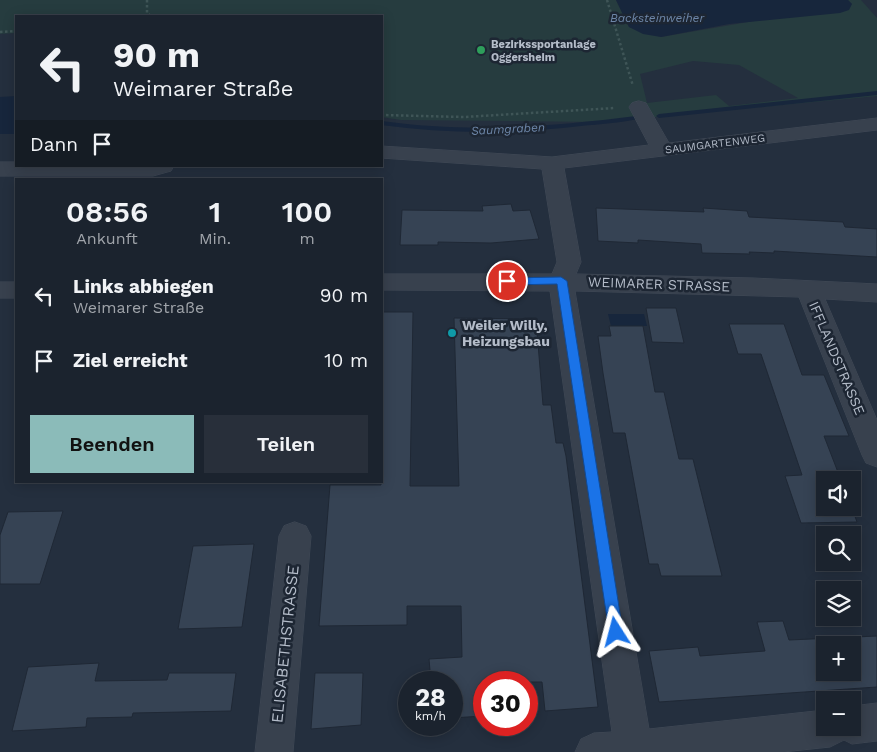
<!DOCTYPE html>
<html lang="de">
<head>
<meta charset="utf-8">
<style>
	body { margin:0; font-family:"Work Sans",sans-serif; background:#282f3a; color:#f1f3f6; height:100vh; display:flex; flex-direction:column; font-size:19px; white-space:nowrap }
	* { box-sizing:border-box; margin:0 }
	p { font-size:16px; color:#a0a4aa }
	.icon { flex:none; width:28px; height:28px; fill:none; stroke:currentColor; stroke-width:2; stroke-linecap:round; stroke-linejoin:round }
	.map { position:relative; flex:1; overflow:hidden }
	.drawer { position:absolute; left:15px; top:178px; width:368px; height:305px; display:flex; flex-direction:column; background:#1b232e; border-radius:0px; box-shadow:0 2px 12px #0003,0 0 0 1px #39404a }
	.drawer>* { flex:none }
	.banner { position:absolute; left:15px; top:15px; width:368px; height:152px; border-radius:0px; box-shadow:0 2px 12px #0003,0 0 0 1px #39404a; background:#1b232e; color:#f1f3f6; overflow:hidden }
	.controls { position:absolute; left:816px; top:471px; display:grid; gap:10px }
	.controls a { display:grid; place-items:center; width:45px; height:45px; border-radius:0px; background:#1b232e; box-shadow:0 2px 12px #0003,0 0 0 1px #39404a; font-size:25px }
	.speed { position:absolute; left:398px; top:671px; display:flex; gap:10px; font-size:25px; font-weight:700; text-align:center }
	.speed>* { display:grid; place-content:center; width:65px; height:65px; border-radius:50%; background:#1b232e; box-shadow:0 2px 12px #0003,0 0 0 1px #39404a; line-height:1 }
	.speed small { font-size:12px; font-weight:400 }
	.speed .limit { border:8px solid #d22; background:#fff; color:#111 }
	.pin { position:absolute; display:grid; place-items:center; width:42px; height:42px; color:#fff; margin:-21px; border:2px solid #fff; border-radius:50%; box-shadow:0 1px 5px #0007 }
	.me { position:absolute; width:55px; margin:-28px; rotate:351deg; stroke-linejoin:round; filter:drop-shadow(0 0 4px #0008) }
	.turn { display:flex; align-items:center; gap:18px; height:105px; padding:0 15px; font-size:22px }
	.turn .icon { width:65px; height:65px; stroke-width:2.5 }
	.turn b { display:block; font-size:35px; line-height:42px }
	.then { display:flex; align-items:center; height:48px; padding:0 15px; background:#0003; gap:10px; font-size:19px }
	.eta { display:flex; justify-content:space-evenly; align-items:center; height:85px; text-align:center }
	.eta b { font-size:30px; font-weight:600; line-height:35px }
	.button { display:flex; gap:10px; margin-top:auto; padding:10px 15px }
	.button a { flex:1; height:58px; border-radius:0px; background:#8bbbb9; color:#111; font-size:20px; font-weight:600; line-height:58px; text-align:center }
	.button a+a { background:#282f3a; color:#f1f3f6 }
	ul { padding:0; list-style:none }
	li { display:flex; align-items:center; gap:15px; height:65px; padding:0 15px }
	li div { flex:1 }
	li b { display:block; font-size:19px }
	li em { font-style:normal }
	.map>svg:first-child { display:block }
	.green { fill:#263c3f; fill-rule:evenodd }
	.water { fill:#17263c }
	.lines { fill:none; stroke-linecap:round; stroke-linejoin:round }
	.stream { fill:#17263c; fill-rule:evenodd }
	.building { fill:#364354; stroke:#1f2835; fill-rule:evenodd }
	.minor-casing { stroke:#414a57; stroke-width:1 }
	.path { stroke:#3f5557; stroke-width:2.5; stroke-dasharray:2.5 2.5; stroke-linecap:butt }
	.minor { fill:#38414e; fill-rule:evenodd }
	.route { fill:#1a73e8; stroke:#114b97 }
	.leisure-dot { fill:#2e9e5b; stroke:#1d2633; stroke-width:2 }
	.culture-dot { fill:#0f9aa8; stroke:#1d2633; stroke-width:2 }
	.labels { text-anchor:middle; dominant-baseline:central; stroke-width:5; stroke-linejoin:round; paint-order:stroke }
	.far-poi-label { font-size:11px; font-weight:bold; fill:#b4bcc9; stroke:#1d2633; text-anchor:start }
	.far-street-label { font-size:11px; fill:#b4bcc9; stroke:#1d2633 }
	.far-water-label { font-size:12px; font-style:italic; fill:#6d86a8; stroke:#1d2633 }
	.street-label { font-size:14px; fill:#b4bcc9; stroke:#1d2633 }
	.poi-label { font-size:14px; font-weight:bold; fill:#b4bcc9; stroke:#1d2633; text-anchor:start }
	.near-street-label { font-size:16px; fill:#b4bcc9; stroke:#1d2633 }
</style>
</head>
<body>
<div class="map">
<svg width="877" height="752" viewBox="0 0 877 752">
	<rect width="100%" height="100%" fill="#242f3e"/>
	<path class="green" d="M0,0H616L629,27L661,37L852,4L848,0H861L877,18V96L603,122L401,120L381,117V16H16V33L0,34ZM693,61L739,65L798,98L729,106L716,95L647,103L640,74Z"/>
	<g class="water">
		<path d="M616,0H848L852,4L849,10L840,13L729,24L661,37L643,34L629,27Z"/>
		<path d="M16,96V134H0V97Z"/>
		<path d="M608,314H644L647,326H611Z"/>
	</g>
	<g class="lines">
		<g class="stream">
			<path d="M877,91V95L659,118L656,116L659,114Z"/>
			<path d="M636,116L639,118L638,119C620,123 600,124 581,126C514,134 448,134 381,125V121C470,133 548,127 636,116Z"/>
		</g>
	</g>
	<g class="building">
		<path d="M511,204L513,211L530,210L539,239L491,243L438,242V245H400L402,210L483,211L482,206Z"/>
		<path d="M596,208L704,212L703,208L747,211L749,217L843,222L845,227L877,229V257L774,251V253L749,252L750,254L702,253L701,244L638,240V243L598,241Z"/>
		<path d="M646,308H676L684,343L652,342Z"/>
		<path d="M381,312H413L410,486H459L454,318L536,319L543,405H551L556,443H563L566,456L598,707L545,711L542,682H484V716L451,718V682H431L429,659L462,657L461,606H407V625L319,626L330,485H381Z"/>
		<path d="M729,324H784L802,375H824L849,436H824L841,480H825V508H852L857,522L801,523L785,476L802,475L761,354H738Z"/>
		<path d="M609,326H643L655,392H664L679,459H693L722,576H661L658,564H649L625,433H613L603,373L598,336H611Z"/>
		<path d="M63,511L40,584H0V535L8,512Z"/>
		<path d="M254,544L242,627L178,629L193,546Z"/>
		<path d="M783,621L789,640L877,636V687L659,702L649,651L698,647L700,656L765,651L757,622ZM825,645H852V672H825Z"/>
		<path d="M99,663L95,681L167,680L169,673H236L231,711L133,713L132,717L87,718L86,727L12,731L28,667Z"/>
		<path d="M315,673H363L361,725L311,729Z"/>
	</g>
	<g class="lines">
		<g class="minor-casing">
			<g id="minor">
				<path d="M639,101L646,103L669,143L877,118V130L564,168L581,262L576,274L753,278L877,284V302L825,299L877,420V467L866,463L862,455L799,297L575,291L649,729L825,710V728H852V706L877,703V741L852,744L844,740L830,747L783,752H575L581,739L594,733L612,732L550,291L381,290V274H552L557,262L542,169L381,158V146L552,157L649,145L629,107L632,103Z"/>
				<path d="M0,162H16V166H174L171,171L153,176H0Z"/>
				<rect x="0" y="282" width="16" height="16"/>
				<path d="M295,522L306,526L311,536L293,752H255L279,536L284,526Z"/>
			</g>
		</g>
		<g class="path">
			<path d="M147,0V13L151,16"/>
			<path d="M607,0L633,86"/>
			<path d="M0,32L16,31"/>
			<path d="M381,115L464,117L615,108"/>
		</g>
		<use href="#minor" class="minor"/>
	</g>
	<path class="route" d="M561,277L567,281L623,632L621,637L616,639L611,637L609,632L557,284L507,285L502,281L507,278Z"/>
	<circle class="leisure-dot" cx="481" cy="50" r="5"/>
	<circle class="culture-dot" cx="452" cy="333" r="5"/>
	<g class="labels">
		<g class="far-poi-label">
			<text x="491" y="44">Bezirkssportanlage<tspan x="491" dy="13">Oggersheim</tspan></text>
		</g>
		<g class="far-street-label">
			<text transform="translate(715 144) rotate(-7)">SAUMGARTENWEG</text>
		</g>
		<g class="far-water-label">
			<text x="657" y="18">Backsteinweiher</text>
			<text transform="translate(508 129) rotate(-3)">Saumgraben</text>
		</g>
		<g class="street-label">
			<text transform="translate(659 284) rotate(2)">WEIMARER STRASSE</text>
			<text transform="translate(837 358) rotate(67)">IFFLANDSTRASSE</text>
		</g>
		<g class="poi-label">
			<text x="462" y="325">Weiler Willy,<tspan x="462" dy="16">Heizungsbau</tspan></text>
		</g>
		<g class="near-street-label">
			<text transform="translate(285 644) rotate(-84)">ELISABETHSTRASSE</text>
		</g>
	</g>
</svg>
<div class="controls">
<a><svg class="icon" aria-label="sound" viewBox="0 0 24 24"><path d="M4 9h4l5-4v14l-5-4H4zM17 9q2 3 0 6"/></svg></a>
<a><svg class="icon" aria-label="search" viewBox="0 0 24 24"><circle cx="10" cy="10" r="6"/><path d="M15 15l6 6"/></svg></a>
<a><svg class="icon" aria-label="layers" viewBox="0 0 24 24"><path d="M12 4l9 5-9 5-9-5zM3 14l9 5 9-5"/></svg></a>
<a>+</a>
<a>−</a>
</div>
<div class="speed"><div>28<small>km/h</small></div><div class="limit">30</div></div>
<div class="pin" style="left:507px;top:281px;background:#d93025"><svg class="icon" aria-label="arrive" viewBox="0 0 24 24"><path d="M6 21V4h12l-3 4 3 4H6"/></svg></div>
<svg class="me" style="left:616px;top:632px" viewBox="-20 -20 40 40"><path d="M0-17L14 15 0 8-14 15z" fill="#1a73e8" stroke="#fff" stroke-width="4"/></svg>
<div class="banner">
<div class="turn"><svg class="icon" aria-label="left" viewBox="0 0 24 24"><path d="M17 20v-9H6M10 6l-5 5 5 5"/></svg><div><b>90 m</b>Weimarer Straße</div></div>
<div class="then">Dann<svg class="icon" aria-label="arrive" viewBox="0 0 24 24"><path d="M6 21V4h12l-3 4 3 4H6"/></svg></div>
</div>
<section class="drawer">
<div class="eta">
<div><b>08:56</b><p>Ankunft</p></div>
<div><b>1</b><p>Min.</p></div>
<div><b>100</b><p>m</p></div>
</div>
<ul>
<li><svg class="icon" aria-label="left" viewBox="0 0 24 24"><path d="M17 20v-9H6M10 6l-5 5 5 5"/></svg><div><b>Links abbiegen</b><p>Weimarer Straße</p></div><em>90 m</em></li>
<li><svg class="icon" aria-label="arrive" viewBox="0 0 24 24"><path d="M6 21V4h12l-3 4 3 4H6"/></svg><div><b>Ziel erreicht</b></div><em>10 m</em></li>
</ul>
<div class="button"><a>Beenden</a><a>Teilen</a></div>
</section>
</div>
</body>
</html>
